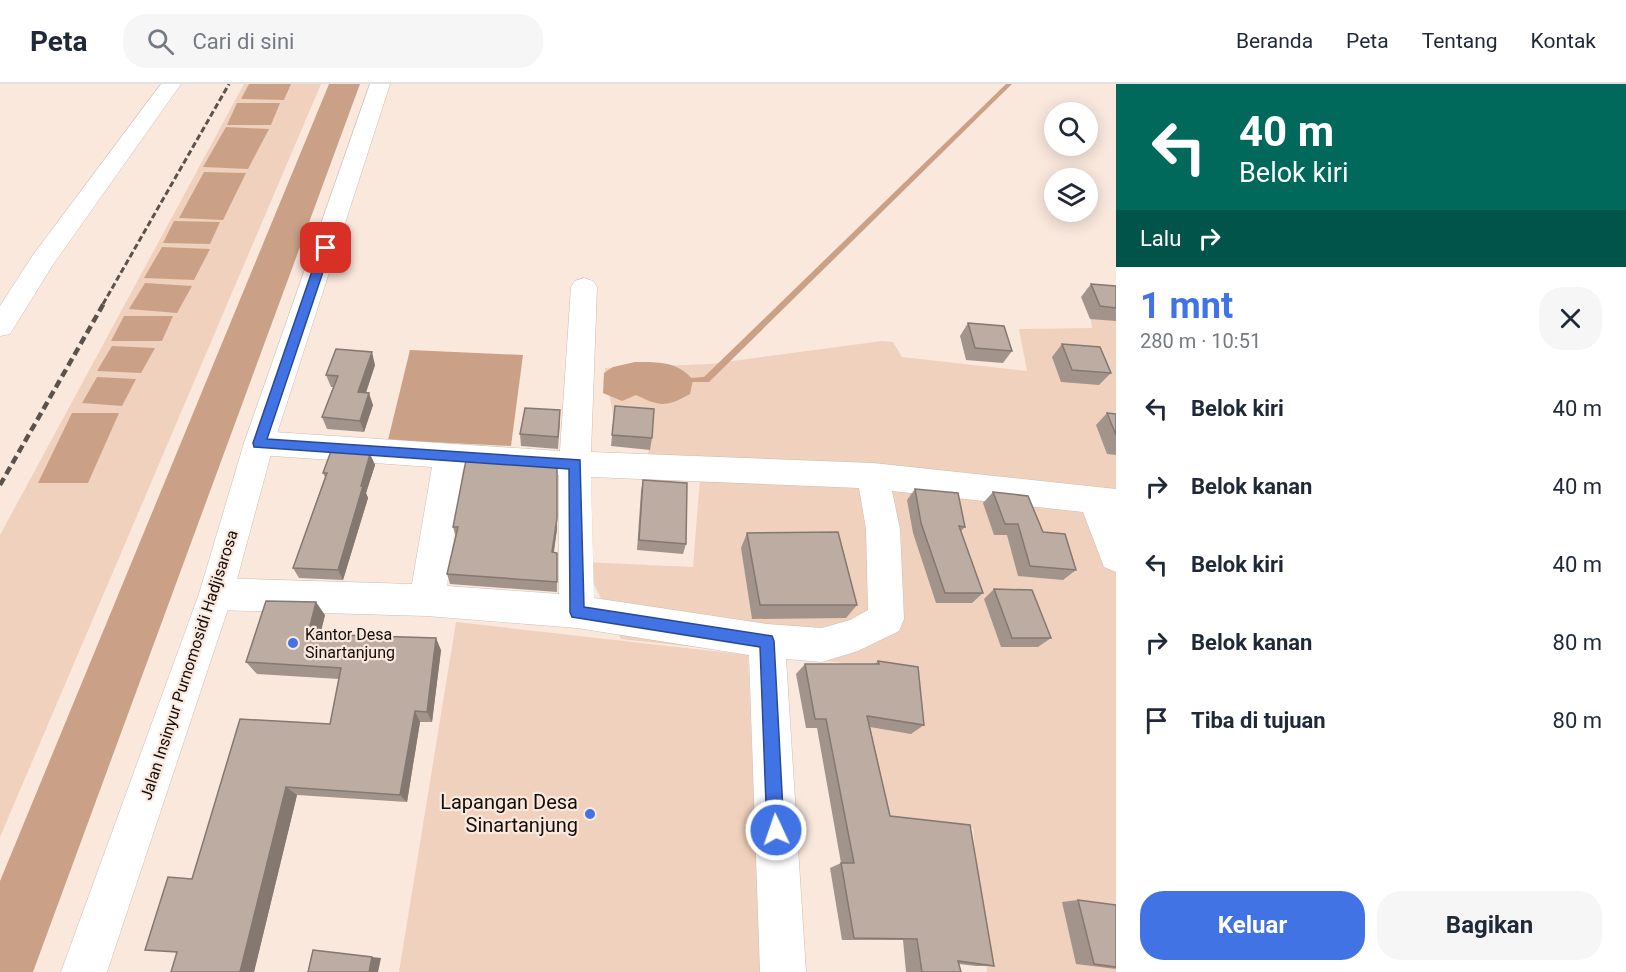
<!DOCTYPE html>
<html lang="id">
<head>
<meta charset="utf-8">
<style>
	body { margin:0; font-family:Roboto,sans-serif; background:#f6f6f7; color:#1f2937; height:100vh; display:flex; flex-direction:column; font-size:22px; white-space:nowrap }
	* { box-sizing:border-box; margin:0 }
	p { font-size:20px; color:#747a83 }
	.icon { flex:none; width:33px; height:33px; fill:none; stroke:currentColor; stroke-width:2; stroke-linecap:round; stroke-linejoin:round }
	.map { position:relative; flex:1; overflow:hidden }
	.drawer { display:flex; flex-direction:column; background:#fff; width:510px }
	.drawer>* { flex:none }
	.guide { background:#00695c; color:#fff; overflow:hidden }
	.buttons { position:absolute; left:1044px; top:18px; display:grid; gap:12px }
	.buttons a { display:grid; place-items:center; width:54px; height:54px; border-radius:50%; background:#fff; box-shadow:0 3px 15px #0003; font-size:30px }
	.pin { position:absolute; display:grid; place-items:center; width:51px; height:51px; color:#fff; margin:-26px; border-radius:12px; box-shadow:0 3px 9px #0006 }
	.me { position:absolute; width:66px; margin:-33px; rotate:357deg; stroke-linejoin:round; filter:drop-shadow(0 0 4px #0008) }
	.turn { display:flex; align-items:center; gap:21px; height:126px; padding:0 24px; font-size:27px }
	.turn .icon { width:78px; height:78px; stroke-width:2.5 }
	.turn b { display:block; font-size:42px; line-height:51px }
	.then { display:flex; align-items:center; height:57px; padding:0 24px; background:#0003; gap:12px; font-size:22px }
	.round { display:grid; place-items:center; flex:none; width:63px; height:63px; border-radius:24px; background:#f6f6f7 }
	.headline { display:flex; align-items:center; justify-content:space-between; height:102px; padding:0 24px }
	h1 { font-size:36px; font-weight:700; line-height:45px; color:#4173e4 }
	.button { display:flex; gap:12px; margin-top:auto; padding:12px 24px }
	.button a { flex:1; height:69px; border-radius:24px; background:#4173e4; color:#fff; font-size:24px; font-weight:700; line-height:69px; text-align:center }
	.button a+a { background:#f6f6f7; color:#1f2937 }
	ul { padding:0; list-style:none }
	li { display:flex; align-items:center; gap:18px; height:78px; padding:0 24px }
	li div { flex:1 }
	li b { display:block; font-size:22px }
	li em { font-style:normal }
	header { display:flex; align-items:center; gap:36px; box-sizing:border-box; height:84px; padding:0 30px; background:#fff; border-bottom:2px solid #e0e1e3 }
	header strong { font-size:28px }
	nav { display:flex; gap:33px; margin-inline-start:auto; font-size:21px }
	.search { width:420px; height:54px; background:#f6f6f7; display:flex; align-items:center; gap:15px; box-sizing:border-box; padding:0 21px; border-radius:24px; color:#747a83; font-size:22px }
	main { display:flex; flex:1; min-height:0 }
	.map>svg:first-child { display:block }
	.green { fill:#f0d1bd }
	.water { fill:#caa187 }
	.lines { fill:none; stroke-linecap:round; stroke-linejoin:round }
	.stream { fill:#caa187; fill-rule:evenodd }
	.minor-casing { stroke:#cebdb2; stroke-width:1 }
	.tertiary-casing { stroke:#cebdb2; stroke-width:1 }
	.minor { fill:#fff; fill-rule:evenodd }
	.tertiary { fill:#fff; fill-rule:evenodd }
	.rail-far1 { stroke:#5c524c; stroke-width:3; stroke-dasharray:6 3; stroke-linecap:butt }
	.rail { stroke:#5c524c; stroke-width:4.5; stroke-dasharray:8 4.5; stroke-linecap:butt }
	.wall { fill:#a3948b }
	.shaded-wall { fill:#847871 }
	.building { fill:#bdaca2; stroke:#847871; stroke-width:1.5 }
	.route { fill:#4173e4; stroke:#2a4b94; stroke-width:1.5 }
	.poi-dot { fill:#4173e4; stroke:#fae8dd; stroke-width:2 }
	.labels { text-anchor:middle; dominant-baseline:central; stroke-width:4.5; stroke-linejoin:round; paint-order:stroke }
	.poi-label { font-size:16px; fill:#130d0a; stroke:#fae8dd; text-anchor:start }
	.street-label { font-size:16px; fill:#130d0a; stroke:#fae8dd }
	.near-poi-label { font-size:20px; fill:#130d0a; stroke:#fae8dd; text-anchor:end }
</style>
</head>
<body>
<header>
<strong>Peta</strong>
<div class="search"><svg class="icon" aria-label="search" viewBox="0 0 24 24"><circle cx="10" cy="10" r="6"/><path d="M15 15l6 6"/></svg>Cari di sini</div>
<nav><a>Beranda</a><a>Peta</a><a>Tentang</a><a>Kontak</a></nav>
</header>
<main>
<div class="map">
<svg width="1116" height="888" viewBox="0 0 1116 888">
	<rect width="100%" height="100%" fill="#fae8dd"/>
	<g class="green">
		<path d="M244,0H321L0,753V451Z"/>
		<path d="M1086,204L1116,205V888H987L973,744L888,732L852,580L621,555L583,478L693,483L700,394L647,387L650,349L614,337L605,284L710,280L882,257L893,258L902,273L1027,287L1019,245L1092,244Z"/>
		<path d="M456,538L748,571L761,888H399Z"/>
	</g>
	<g class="water">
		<path d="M249,0H291L284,16L241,15Z"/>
		<path d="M329,0H360L33,888H0V797Z"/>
		<path d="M237,19H280L271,41H227Z"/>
		<path d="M226,43L269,45L248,85L203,83Z"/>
		<path d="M204,88L246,89L223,136L179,134Z"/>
		<path d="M174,137L220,138L210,160L163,159Z"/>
		<path d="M162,163L210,165L194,196L144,194Z"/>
		<path d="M145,199L192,202L177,229L129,225Z"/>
		<path d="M124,232H173L162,257H111Z"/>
		<path d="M112,262L155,264L141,289L97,287Z"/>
		<path d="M410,266L523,271L511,362L388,356Z"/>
		<path d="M635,278C657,278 678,277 693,296L690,310C667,323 660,323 636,311L622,317L603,309L604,289L613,283Z"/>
		<path d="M97,293L136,295L122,322L82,319Z"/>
		<path d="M72,329H119L88,399H38Z"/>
	</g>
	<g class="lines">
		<path class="stream" d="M1006,0H1012L709,298H690L689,296L690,294L704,293Z"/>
		<g class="minor-casing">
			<path id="minor" d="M584,194L593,197L597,203L591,368L873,379L1116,405V488L1104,483L1083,428L892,407L900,445L904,535L899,547L858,567L822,578L786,575L806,888H760L749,571L577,544L427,532L216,526L204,521L199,510L204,499L216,494L412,500L432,383L259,371L248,367L244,359L248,351L259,347L560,367L571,203L575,197ZM463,385L559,391V510L447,502ZM591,393L859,404L866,445L868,526L850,536L822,544L767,540L594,514Z"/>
		</g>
		<g class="tertiary-casing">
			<g id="tertiary">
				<path d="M161,0H181L52,182L10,250L0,252V222L33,171Z"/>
				<path d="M370,0H390L274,359L233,510L107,888H61L199,510L244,359Z"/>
			</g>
		</g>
		<use href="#minor" class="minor"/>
		<use href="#tertiary" class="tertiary"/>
		<path class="rail-far1" d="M103,220L229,0"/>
		<path class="rail" d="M0,401L104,219"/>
	</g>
	<g class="wall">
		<path d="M1091,200L1116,202V237L1090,235L1081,213Z"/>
		<path d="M968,239L1012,267L1003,279L966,276L960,252Z"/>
		<path d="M1062,260L1111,289L1099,301L1061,298L1052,273Z"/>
		<path d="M375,281L366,309L373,321L364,348L327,345L322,333L333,303H331L326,291Z"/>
		<path d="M615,322L652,354L650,366L611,362Z"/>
		<path d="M1107,329L1116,330V371L1107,370L1096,341Z"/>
		<path d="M560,338L558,365L521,362L520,350Z"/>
		<path d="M370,370L375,381L366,409L368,414L343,496L299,494L293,484L325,393L323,389Z"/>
		<path d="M557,382V445L554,468L557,469V508L450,500L447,490L456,453L453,443Z"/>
		<path d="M643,396L686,460L683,470L637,466L641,407Z"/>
		<path d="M915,405L965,443L961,447L983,509L972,519H936L913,449L907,416Z"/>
		<path d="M993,408L1043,448L1076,486L1063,496L1018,492L1007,451H994L983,419Z"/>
		<path d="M747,449L857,521L846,534L752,535L741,464Z"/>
		<path d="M994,505L1051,554L1038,563H1001L984,515Z"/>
		<path d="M325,531L320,551L441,566L432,638H420L407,718L297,711L254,888H171L177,868L192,795L330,640L339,595L257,590L246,578Z"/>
		<path d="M878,577L924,641L911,650L870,643L890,732L994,882H976L959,880L961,888H906L903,856H842L830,784L841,779L817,644H806L796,590L805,580H875Z"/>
		<path d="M1078,816L1116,821V885L1076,880L1062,818Z"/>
	</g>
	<g class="shaded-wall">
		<path d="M372,268L375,281L362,320L358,308Z"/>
		<path d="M369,309L373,321L364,348L360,337Z"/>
		<path d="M370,370L375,381L366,409L368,414L343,496L338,486Z"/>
		<path d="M557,434V445L552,478V468Z"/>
		<path d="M316,518L325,531L317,563L308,550Z"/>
		<path d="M436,554L441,566L432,638L427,628Z"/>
		<path d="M415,627L420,638L407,718L400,711Z"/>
		<path d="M286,703L297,711L254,888H240Z"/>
		<path d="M372,873L381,874L378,888H369Z"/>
	</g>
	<g class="building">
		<path d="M1091,200L1116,202V224L1100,222Z"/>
		<path d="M968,239L1004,242L1012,267L975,264Z"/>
		<path d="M1062,260L1100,263L1111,289L1072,286Z"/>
		<path d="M336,265L372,268L358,308L369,309L360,337L322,333L338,292L326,291Z"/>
		<path d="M615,322L654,325L652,354L612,351Z"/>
		<path d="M525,324L560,326L558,353L520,350Z"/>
		<path d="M1107,329L1116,330V351Z"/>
		<path d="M331,367L370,370L361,402H363L338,486L293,484L327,389H323Z"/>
		<path d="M466,376L557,382V434L552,468L557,469V498L447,490L458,443H453Z"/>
		<path d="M643,396L687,399L686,460L639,456Z"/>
		<path d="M915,405L958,409L965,443L959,442L983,509H945L921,439Z"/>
		<path d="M993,408L1028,412L1043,448L1065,450L1076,486L1030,482L1018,440H1005Z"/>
		<path d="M838,448L857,521H760L747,449Z"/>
		<path d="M994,505L1032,506L1051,554H1012Z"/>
		<path d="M266,517L316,518L308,550L436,554L427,628L415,627L400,711L286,703L240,888H171L177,868L145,866L168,793L192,795L240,635L330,640L341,584L246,578Z"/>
		<path d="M878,577L918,583L924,641L867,632L890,732L970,741L994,882L958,877L961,888H922L917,855L854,854L841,779H854L826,635H815L805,580H879Z"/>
		<path d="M1078,816L1116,821V883L1094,880Z"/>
		<path d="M313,866L372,873L369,888H308Z"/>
	</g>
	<path class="route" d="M326,161L331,164L267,355L580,376L584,523L772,552L774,557L784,746L782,752L776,755L770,752L767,746L760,563L572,533L570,528L569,385L254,363L253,359L320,164Z"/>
	<g class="poi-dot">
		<circle cx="293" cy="559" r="6"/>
		<circle cx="590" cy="730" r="6"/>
	</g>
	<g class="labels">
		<g class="poi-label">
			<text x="305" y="550">Kantor Desa<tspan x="305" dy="18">Sinartanjung</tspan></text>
		</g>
		<g class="street-label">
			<text transform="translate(189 581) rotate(-72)">Jalan Insinyur Purnomosidi Hadjisarosa</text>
		</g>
		<g class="near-poi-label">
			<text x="578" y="718">Lapangan Desa<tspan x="578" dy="23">Sinartanjung</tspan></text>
		</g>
	</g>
</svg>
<div class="buttons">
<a><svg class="icon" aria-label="search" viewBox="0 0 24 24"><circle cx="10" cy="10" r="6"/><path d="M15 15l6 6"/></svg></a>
<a><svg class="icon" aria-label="layers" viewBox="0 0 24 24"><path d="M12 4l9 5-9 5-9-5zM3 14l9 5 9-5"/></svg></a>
</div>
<div class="pin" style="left:326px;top:164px;background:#d93025"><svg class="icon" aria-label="arrive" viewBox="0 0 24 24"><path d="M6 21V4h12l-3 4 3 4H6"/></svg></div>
<svg class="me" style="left:776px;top:746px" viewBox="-20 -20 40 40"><circle r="17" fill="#4173e4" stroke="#fff" stroke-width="3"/><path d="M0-11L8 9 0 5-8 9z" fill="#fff"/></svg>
</div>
<section class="drawer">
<div class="guide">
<div class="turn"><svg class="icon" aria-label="left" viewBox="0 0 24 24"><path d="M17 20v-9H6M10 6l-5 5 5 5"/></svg><div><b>40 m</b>Belok kiri</div></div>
<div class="then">Lalu<svg class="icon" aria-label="right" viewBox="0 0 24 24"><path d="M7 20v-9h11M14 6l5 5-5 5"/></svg></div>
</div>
<div class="headline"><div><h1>1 mnt</h1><p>280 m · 10:51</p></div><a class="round"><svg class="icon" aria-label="close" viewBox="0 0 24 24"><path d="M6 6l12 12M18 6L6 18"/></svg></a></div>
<ul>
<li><svg class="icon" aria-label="left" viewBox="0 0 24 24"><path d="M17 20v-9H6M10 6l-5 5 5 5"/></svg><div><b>Belok kiri</b></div><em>40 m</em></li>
<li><svg class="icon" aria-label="right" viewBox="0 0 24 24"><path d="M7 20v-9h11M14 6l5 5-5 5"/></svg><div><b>Belok kanan</b></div><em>40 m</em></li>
<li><svg class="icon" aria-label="left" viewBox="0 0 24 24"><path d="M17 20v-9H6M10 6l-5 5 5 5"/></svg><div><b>Belok kiri</b></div><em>40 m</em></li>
<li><svg class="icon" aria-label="right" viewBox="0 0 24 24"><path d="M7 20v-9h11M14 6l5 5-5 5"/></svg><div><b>Belok kanan</b></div><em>80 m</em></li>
<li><svg class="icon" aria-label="arrive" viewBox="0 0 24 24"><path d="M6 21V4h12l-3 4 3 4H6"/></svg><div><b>Tiba di tujuan</b></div><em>80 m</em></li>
</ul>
<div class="button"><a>Keluar</a><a>Bagikan</a></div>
</section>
</main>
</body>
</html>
